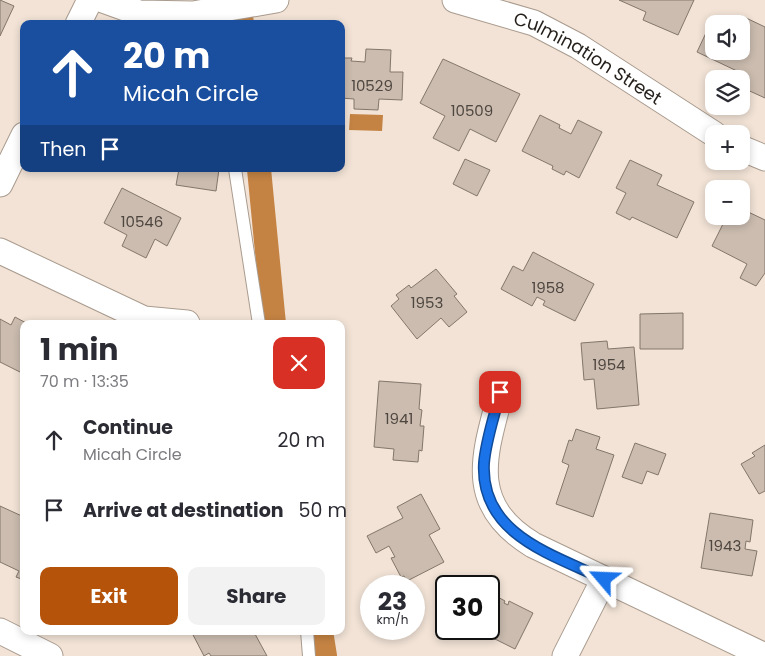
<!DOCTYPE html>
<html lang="en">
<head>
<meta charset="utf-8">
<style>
	body { margin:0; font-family:Poppins,sans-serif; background:#f2f2f3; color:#2b2b33; height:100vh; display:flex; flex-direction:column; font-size:19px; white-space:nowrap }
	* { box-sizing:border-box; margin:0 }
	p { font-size:16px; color:#7c7c81 }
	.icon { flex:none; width:28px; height:28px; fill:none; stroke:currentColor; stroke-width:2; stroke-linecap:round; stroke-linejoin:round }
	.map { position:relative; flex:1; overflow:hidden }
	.details { position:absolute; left:20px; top:320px; width:325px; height:315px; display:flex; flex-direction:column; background:#fff; border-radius:10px; box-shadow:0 2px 8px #0003 }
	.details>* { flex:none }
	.top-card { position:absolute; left:20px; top:20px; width:325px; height:152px; border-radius:10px; box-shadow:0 2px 8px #0003; background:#1a4fa0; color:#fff; overflow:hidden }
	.controls { position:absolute; left:705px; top:15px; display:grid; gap:10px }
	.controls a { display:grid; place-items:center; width:45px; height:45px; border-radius:10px; background:#fff; box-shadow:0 2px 8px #0003; font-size:25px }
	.speed { position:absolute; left:360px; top:575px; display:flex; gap:10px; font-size:25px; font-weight:700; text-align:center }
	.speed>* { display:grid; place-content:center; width:65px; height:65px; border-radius:50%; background:#fff; box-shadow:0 2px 8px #0003; line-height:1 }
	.speed small { font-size:12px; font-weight:400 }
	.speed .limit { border:2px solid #111; border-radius:8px; background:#fff; color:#111 }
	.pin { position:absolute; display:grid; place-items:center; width:42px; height:42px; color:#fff; margin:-21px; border-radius:10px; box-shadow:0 2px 8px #0006 }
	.me { position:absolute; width:55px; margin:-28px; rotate:296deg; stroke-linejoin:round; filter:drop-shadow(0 0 4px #0008) }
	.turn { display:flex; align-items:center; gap:18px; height:105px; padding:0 20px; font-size:22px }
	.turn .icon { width:65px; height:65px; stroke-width:2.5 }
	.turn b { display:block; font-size:35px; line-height:42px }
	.then { display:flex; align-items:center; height:48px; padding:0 20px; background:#0003; gap:10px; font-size:19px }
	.round { display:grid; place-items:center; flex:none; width:52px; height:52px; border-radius:10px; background:#f2f2f3 }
	.overview { display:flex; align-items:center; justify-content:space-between; height:85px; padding:0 20px }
	h1 { font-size:30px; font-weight:700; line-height:38px }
	.cta { display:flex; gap:10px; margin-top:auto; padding:10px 20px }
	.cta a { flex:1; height:58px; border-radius:10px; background:#b45309; color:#fff; font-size:20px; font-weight:700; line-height:58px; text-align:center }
	.cta a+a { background:#f2f2f3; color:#2b2b33 }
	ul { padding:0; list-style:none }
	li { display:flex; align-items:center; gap:15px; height:70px; padding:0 20px }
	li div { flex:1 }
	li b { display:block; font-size:19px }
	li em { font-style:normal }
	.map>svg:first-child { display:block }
	.water { fill:#c48343 }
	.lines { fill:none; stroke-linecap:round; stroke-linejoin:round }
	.canal { stroke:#c48343; stroke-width:24 }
	.building { fill:#cbbcaf; stroke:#83766a }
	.lane-casing { stroke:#a99b8e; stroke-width:14 }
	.street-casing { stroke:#a99b8e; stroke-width:27 }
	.lane { stroke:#fff; stroke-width:12 }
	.street { stroke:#fff; stroke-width:25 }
	.route-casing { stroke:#114b97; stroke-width:12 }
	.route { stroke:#1a73e8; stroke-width:9 }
	.labels { text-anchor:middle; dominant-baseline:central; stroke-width:4; stroke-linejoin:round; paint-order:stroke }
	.number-label { font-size:15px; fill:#4e463f }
	.street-label { font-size:18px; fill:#241f1a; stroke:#fdf1e6 }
</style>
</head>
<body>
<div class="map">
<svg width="765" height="656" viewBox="0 0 765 656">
	<rect width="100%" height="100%" fill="#f2e3d6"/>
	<path class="water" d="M350,114L383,115L382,131L349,130Z"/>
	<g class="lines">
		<g class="canal">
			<path d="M239,0L242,24"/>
			<path d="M259,169L274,324"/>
			<path d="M321,631L325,656"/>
		</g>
	</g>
	<g class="building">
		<path d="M0,0L14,6L0,36Z"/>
		<path d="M619,0H694L678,35L643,20L646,12Z"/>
		<path d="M742,16L765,27V98L741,87V79H734L737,71L697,52L713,18L725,24H714V51H741V24H738Z"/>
		<path d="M366,49L391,50L390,72H403L402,100L379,99L378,110L354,109V99L341,98V58H352L351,61L365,62Z"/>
		<path d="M443,59L520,94L496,142L470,129L459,151L433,138L445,116L420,103Z"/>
		<path d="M540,115L560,125L559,128L571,134L578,120L602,132L579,178L566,171L564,175L552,169L553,166L522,151Z"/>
		<path d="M465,159L490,170L477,196L453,184Z"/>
		<path d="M630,160L662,175L657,185L694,202L677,238L632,217L630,220L616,213L626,193L616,188Z"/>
		<path d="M179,169H219L216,191L176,185Z"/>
		<path d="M122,188L181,218L167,246L155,239L146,258L122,246L127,235L104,223Z"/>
		<path d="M742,209L765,220V273L756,286L740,278L747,264L712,246L727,216H741Z"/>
		<path d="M533,252L594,284L575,321L543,305L545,301L537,297L532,306L501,289L513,266L523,271Z"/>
		<path d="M436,269L457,294L454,296L467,312L449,327L441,318L417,339L391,306L399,299L396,295L409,285L411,288Z"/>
		<path d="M683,313V349H640V314Z"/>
		<path d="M15,317L28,324H24V374L0,362V319L11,325Z"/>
		<path d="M607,341L608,349L634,347L639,405L597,409L594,379L584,380L581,343Z"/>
		<path d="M379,381L421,384L419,409L422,410L420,426H424L422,451L419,450L418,462L393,460L394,449L374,447Z"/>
		<path d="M576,429L600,437L596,449L614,455L593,517L556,504L569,465L562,462L569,440L572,441Z"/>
		<path d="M635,443L666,454L658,475L647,471L642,484L622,477Z"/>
		<path d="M765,445V491L759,494L741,464L755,456L752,453Z"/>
		<path d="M421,494L440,529L429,535L444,562L407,581L404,576L401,577L391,558L395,557L389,546L376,553L367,536L403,518L397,507Z"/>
		<path d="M0,506L24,517V580L16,577L19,571L0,562Z"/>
		<path d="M710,513L753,520L750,542L746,541L745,549L757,551L752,576L701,568Z"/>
		<path d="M477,579L499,589L496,596L505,601L504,603L508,605L509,601L533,613L515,649L475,629H489V586H473Z"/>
		<path d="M191,631H259L255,634L267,656H211L209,653L204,656Z"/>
	</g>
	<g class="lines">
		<g class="lane-casing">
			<g id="lane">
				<path d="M235,169L259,324"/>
				<path d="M307,631L309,656"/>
			</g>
		</g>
		<g class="street-casing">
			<g id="street">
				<path d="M103,0L139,13L193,14L276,0"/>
				<path id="s1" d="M455,0L534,23L578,46L714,134"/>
				<path d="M78,24L90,0"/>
				<path d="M741,148L765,158"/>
				<path d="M0,184L24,135"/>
				<path d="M0,251L144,319L187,323"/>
				<path d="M501,392C484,456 466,504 533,545L765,656"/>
				<path d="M0,631L50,656"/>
				<path d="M565,656L604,579"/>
			</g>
		</g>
		<use href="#lane" class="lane"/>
		<use href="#street" class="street"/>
	</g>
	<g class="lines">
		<g class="route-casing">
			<path id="route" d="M500,392C495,415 486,439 484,463C480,534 551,554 604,579"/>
		</g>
		<use href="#route" class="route"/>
	</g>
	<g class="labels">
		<g class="number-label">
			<text x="372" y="85">10529</text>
			<text x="472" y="110">10509</text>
			<text x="142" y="221">10546</text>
			<text x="548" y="287">1958</text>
			<text x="427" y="302">1953</text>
			<text x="609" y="364">1954</text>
			<text x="399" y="418">1941</text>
			<text x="725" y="545">1943</text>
		</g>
		<g class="street-label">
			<text stroke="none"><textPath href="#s1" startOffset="146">Culmination Street</textPath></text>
		</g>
	</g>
</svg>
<div class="controls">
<a><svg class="icon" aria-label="sound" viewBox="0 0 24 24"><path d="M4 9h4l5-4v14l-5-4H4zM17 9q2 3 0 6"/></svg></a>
<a><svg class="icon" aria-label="layers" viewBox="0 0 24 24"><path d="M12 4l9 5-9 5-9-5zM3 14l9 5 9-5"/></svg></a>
<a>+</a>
<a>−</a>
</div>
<div class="speed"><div>23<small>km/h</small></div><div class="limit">30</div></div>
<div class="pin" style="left:500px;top:392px;background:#d93025"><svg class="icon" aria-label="arrive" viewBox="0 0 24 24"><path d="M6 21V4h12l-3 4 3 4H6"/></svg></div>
<svg class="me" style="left:604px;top:579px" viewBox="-20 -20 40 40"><path d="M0-17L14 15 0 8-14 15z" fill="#1a73e8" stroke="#fff" stroke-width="4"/></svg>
<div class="top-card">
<div class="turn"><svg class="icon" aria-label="ahead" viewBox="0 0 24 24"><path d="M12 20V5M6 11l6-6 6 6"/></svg><div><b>20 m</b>Micah Circle</div></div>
<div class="then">Then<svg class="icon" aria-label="arrive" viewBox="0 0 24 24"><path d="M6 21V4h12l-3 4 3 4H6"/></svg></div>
</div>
<section class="details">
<div class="overview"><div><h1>1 min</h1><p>70 m · 13:35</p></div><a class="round" style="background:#d93025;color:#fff"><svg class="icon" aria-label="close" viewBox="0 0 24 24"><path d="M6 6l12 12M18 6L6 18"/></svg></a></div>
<ul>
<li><svg class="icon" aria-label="ahead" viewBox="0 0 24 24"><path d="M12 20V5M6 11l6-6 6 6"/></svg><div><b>Continue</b><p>Micah Circle</p></div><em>20 m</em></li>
<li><svg class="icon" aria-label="arrive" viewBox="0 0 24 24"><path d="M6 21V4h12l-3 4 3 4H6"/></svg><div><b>Arrive at destination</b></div><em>50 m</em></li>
</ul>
<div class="cta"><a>Exit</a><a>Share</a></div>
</section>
</div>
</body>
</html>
